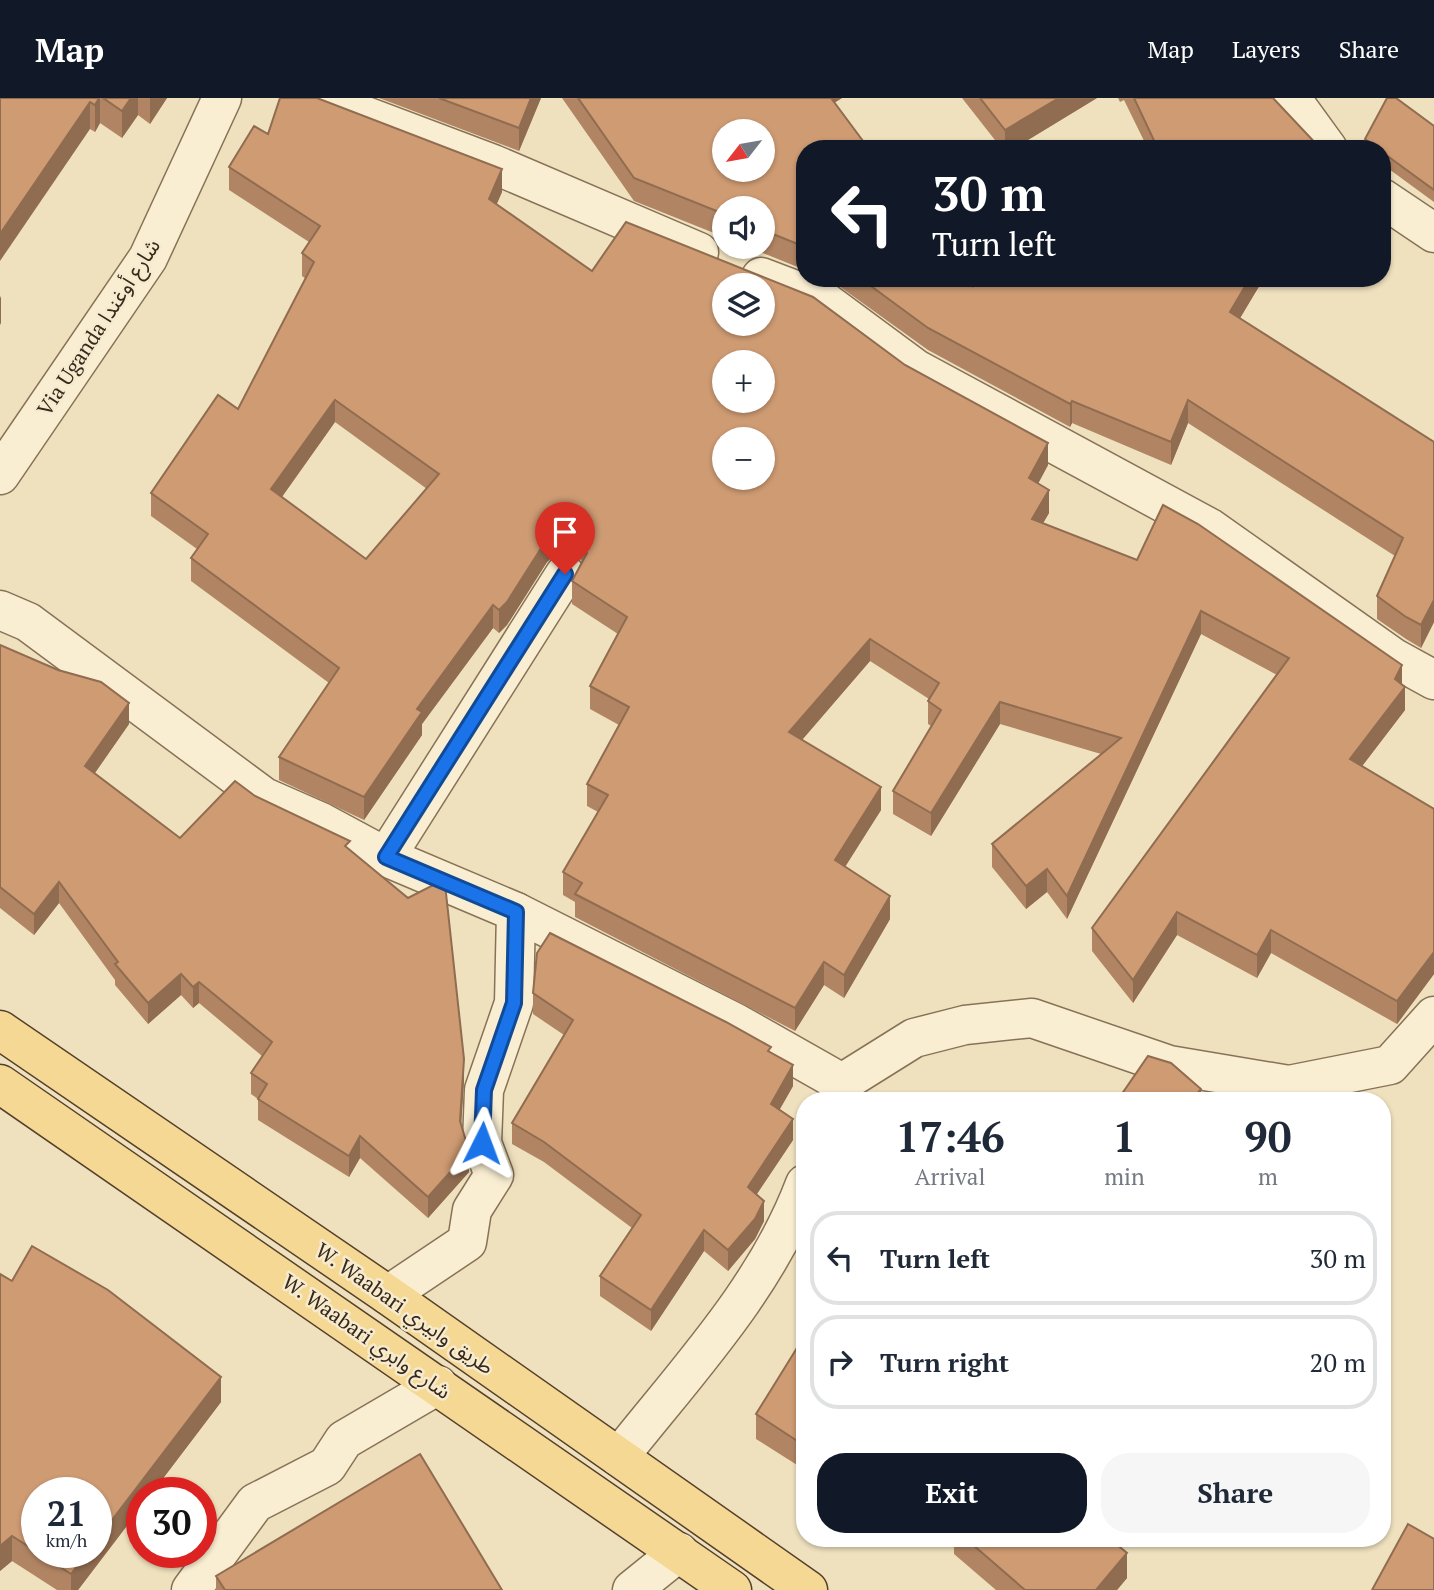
<!DOCTYPE html>
<html lang="en">
<head>
<meta charset="utf-8">
<style>
	body { margin:0; font-family:"PT Serif","Noto Sans Arabic",serif; background:#f6f6f7; color:#1f2937; height:100vh; display:flex; flex-direction:column; font-size:26px; white-space:nowrap }
	* { box-sizing:border-box; margin:0 }
	p { font-size:23px; color:#747a83 }
	.icon { flex:none; width:38px; height:38px; fill:none; stroke:currentColor; stroke-width:2; stroke-linecap:round; stroke-linejoin:round }
	.map { position:relative; flex:1; overflow:hidden }
	.drawer { position:absolute; left:796px; top:994px; width:595px; height:455px; display:flex; flex-direction:column; background:#fff; border-radius:28px; box-shadow:0 2px 5px #0004 }
	.drawer>* { flex:none }
	.hud { position:absolute; left:796px; top:42px; width:595px; height:147px; border-radius:28px; box-shadow:0 2px 5px #0004; background:#111827; color:#fff; overflow:hidden }
	.needle { width:46px; rotate:239deg }
	.buttons { position:absolute; left:712px; top:21px; display:grid; gap:14px }
	.buttons a { display:grid; place-items:center; width:63px; height:63px; border-radius:50%; background:#fff; box-shadow:0 2px 5px #0004; font-size:35px }
	.speed { position:absolute; left:21px; top:1379px; display:flex; gap:14px; font-size:35px; font-weight:700; text-align:center }
	.speed>* { display:grid; place-content:center; width:91px; height:91px; border-radius:50%; background:#fff; box-shadow:0 2px 5px #0004; line-height:1 }
	.speed small { font-size:18px; font-weight:400 }
	.speed .limit { border:10px solid #d22; background:#fff; color:#111 }
	.pin { position:absolute; display:grid; place-items:center; width:60px; height:60px; color:#fff; margin:-72px -30px; border-radius:50% 50% 50% 0; rotate:-45deg; box-shadow:0 0 7px #0007 }
	.pin .icon { rotate:45deg }
	.me { position:absolute; width:77px; margin:-38px; rotate:3deg; stroke-linejoin:round; filter:drop-shadow(0 0 5px #0008) }
	.turn { display:flex; align-items:center; gap:24px; height:147px; padding:0 21px; font-size:32px }
	.turn .icon { width:91px; height:91px; stroke-width:2.5 }
	.turn b { display:block; font-size:49px; line-height:60px }
	.eta { display:flex; justify-content:space-evenly; align-items:center; height:119px; text-align:center }
	.eta b { font-size:42px; font-weight:700; line-height:49px }
	.primary-button { display:flex; gap:14px; margin-top:auto; padding:14px 21px }
	.primary-button a { flex:1; height:80px; border-radius:28px; background:#111827; color:#fff; font-size:28px; font-weight:700; line-height:80px; text-align:center }
	.primary-button a+a { background:#f6f6f7; color:#1f2937 }
	ul { padding:0; list-style:none }
	li { display:flex; align-items:center; gap:21px; height:94px; margin:0 14px 10px; padding:0 7px; border:4px solid #e0e1e3; border-radius:28px }
	li div { flex:1 }
	li b { display:block; font-size:26px }
	li em { font-style:normal }
	header { display:flex; align-items:center; gap:42px; box-sizing:border-box; height:98px; padding:0 35px; background:#111827; color:#fff }
	header strong { font-size:33px }
	nav { display:flex; gap:38px; margin-inline-start:auto; font-size:24px }
	.map>svg:first-child { display:block }
	.lines { fill:none; stroke-linecap:round; stroke-linejoin:round }
	.minor-casing { stroke:#877257; stroke-width:41 }
	.major-casing { stroke:#55402b; stroke-width:41 }
	.minor { stroke:#f9eed2; stroke-width:38 }
	.major { stroke:#f4d894; stroke-width:38 }
	.wall { fill:#b18563; fill-rule:evenodd }
	.shaded-wall { fill:#906c50 }
	.building { fill:#ce9b73; stroke:#906c50; stroke-width:2; fill-rule:evenodd }
	.route-casing { stroke:#114b97; stroke-width:18 }
	.route { stroke:#1a73e8; stroke-width:12 }
	.labels { text-anchor:middle; dominant-baseline:central; stroke-width:5; stroke-linejoin:round; paint-order:stroke }
	.street-label { font-size:21px; fill:#36291c; stroke:#f6ebce }
</style>
</head>
<body>
<header>
<strong>Map</strong>
<nav><a>Map</a><a>Layers</a><a>Share</a></nav>
</header>
<div class="map">
<svg width="1434" height="1492" viewBox="0 0 1434 1492">
	<rect width="100%" height="100%" fill="#efe1be"/>
	<g class="lines">
		<g class="minor-casing">
			<g id="minor">
				<path d="M318,0L493,66L699,154"/>
				<path d="M1291,0L1328,51"/>
				<path d="M1382,100L1434,135"/>
				<path d="M761,179L824,203L916,271L1210,430L1394,560L1434,582"/>
				<path d="M0,377L148,160L222,0"/>
				<path d="M0,512L28,524L264,699L321,724L386,759L516,814L514,905L484,992L482,1045L494,1077L472,1112L467,1144L388,1197"/>
				<path d="M386,759L565,476"/>
				<path d="M516,814L736,925L842,985"/>
				<path d="M837,1003L842,985L914,940L965,927L1032,920L1169,967L1289,987L1390,967L1434,918"/>
				<path d="M619,1359C687,1273 766,1190 805,1086"/>
				<path d="M191,1492L255,1405L327,1368L344,1342L438,1287"/>
				<path d="M632,1492L679,1454"/>
			</g>
		</g>
		<g class="major-casing">
			<g id="major">
				<path d="M0,932L388,1197L808,1492"/>
				<path d="M0,986L732,1492"/>
			</g>
		</g>
		<use href="#minor" class="minor"/>
		<use href="#major" class="major"/>
	</g>
	<g class="wall">
		<path d="M0,0H167L150,26L138,17L122,40L100,25L95,34L90,31Z"/>
		<path d="M379,0H541L519,53Z"/>
		<path d="M562,0H842L834,5L863,51H805V172L748,149H763V110H724V139L634,103Z"/>
		<path d="M962,0H1097L1013,51H1002Z"/>
		<path d="M1118,0H1273L1321,51H1148L1124,2L1120,4Z"/>
		<path d="M1434,28V104L1382,66V51H1365V41Z"/>
		<path d="M268,36L502,94L496,107L592,173L905,267L1048,367L1038,385L1049,415L1043,425L1402,587L1405,612L1362,668L1434,711V876L1397,926L1271,855L1257,880L1177,837L1133,905L1092,853V830L1277,577L1201,536L1067,821L1047,794L1026,811L992,769V746L1101,656L1000,626L931,738L893,716V693L931,628L928,626V603L929,601L870,563L802,642L881,712L845,768L890,821L844,900L824,887L795,933L575,819V804L563,797V774L598,714L587,708V686L619,627L590,611V588L618,536L572,506V483L582,463L576,457L567,454L555,456L547,464L507,527L499,535L493,530L422,626V637L364,722L279,682V659L329,585L191,483V460L197,451L151,418V395L238,311L306,181L302,178V155L309,144L229,92V69ZM335,324L427,391L366,461L282,399Z"/>
		<path d="M826,180H960L970,187L969,180H1264L1240,220L1434,344V524L1421,550L1406,541L1377,521V498L1395,458L1188,325L1171,367L1072,325L1070,329L928,252L832,183Z"/>
		<path d="M0,547L129,626L95,675L180,740L255,698L350,752L464,982L461,1027L469,1074L428,1120L360,1060L349,1079L258,1022V1001L251,996V975L262,958L199,905L193,910L181,897L148,926L115,887V882L59,805L34,837L0,810Z"/>
		<path d="M533,895L771,954L793,988L779,1012L793,1042L757,1096L764,1123L755,1141L728,1173L704,1153L651,1233L600,1198V1178L632,1130L544,1064L512,1046V1025L564,937L533,916Z"/>
		<path d="M0,1176L221,1304L78,1492H57L12,1463L0,1473Z"/>
		<path d="M805,1237V1372L756,1341V1316Z"/>
		<path d="M954,1440H1111L1110,1442L1127,1480L1117,1492H996L954,1456Z"/>
		<path d="M216,1478L502,1492H216Z"/>
	</g>
	<g class="shaded-wall">
		<path d="M99,0H100V25L95,34V7Z"/>
		<path d="M131,0H138V17L122,40V13Z"/>
		<path d="M150,0H167L150,26Z"/>
		<path d="M531,0H541L519,53V30Z"/>
		<path d="M822,0H842L822,12Z"/>
		<path d="M1059,0H1097L1013,51H1005V32Z"/>
		<path d="M90,4V31L0,163V136Z"/>
		<path d="M863,43V51H852Z"/>
		<path d="M502,71V94L489,124V101Z"/>
		<path d="M1250,180H1264L1230,237V214Z"/>
		<path d="M1,198V225L0,227V200Z"/>
		<path d="M335,302V324L271,414V391Z"/>
		<path d="M1188,302V325L1171,367V344Z"/>
		<path d="M1072,303V325L1070,329V306Z"/>
		<path d="M1048,345V367L1029,403V380Z"/>
		<path d="M1049,392V415L1032,444V421Z"/>
		<path d="M555,434V456L547,464L507,527L499,535V512L547,441Z"/>
		<path d="M1434,502V524L1421,550V527Z"/>
		<path d="M493,507V530L422,626V637L364,722V699L417,611Z"/>
		<path d="M1201,513V536L1067,821V798Z"/>
		<path d="M870,541V563L789,657V634Z"/>
		<path d="M1402,567V589H1405V612L1350,684V661Z"/>
		<path d="M1000,604V626L931,738V715Z"/>
		<path d="M129,605V626L85,689V668Z"/>
		<path d="M881,689V712L835,785V762Z"/>
		<path d="M1047,771V794L1026,811V788Z"/>
		<path d="M59,784V805L34,837V816Z"/>
		<path d="M890,798V821L844,900V877Z"/>
		<path d="M1177,814V837L1133,905V882Z"/>
		<path d="M1271,832V855L1257,880V857Z"/>
		<path d="M1434,854V876L1397,926V903Z"/>
		<path d="M824,864V887L795,933V910Z"/>
		<path d="M181,876V897L148,926V905Z"/>
		<path d="M199,884V905L193,910V889Z"/>
		<path d="M464,961V982L460,1045V1023Z"/>
		<path d="M793,967V988L771,1027V1006Z"/>
		<path d="M1201,991V1003H1191Z"/>
		<path d="M793,1021V1042L748,1109V1089Z"/>
		<path d="M360,1038V1060L349,1079V1058Z"/>
		<path d="M469,1053V1074L428,1120V1099Z"/>
		<path d="M764,1103V1123L755,1141L728,1173V1152Z"/>
		<path d="M704,1132V1153L651,1233V1212Z"/>
		<path d="M221,1279V1304L152,1395H142V1408L78,1492H71V1476L88,1454H96V1443Z"/>
		<path d="M12,1438V1463L0,1473V1448Z"/>
		<path d="M1127,1455V1480L1117,1492H1096Z"/>
	</g>
	<g class="building">
		<path d="M0,0H99L95,7L90,4L0,136Z"/>
		<path d="M103,0H131L122,13Z"/>
		<path d="M280,0H317L502,71L489,101L592,173L626,124L813,199L905,267L1048,345L1029,380L1049,392L1032,421L1137,462L1163,407L1198,426L1402,567L1395,581L1405,589L1350,661L1434,711V854L1397,903L1271,832L1257,857L1177,814L1133,882L1092,830L1289,560L1201,513L1067,798L1047,771L1026,788L992,746L1121,640L1000,604L931,715L893,693L941,612L928,603L939,585L870,541L789,634L881,689L835,762L890,798L844,877L824,864L795,910L575,796L582,785L563,774L608,697L587,686L629,609L590,588L627,519L572,483L587,455L584,442L576,434L567,431L555,434L547,441L507,504L499,512L493,507L417,611L422,614L364,699L279,659L339,570L191,460L208,436L151,395L218,297L238,311L314,164L302,155L320,128L229,69L254,28L268,36ZM724,187H763V226H724ZM724,264H763V303H724ZM335,302L439,376L366,461L271,391ZM724,341H763V380H724Z"/>
		<path d="M439,0H531L519,30Z"/>
		<path d="M578,0H831L863,43L852,51H805V149L763,132V110H724V116L634,80ZM724,33H763V72H724Z"/>
		<path d="M980,0H1059L1005,32Z"/>
		<path d="M1134,0H1273L1321,51H1158Z"/>
		<path d="M1387,0H1396L1434,28V92L1382,54V51H1377L1365,41Z"/>
		<path d="M860,180H960L972,188L971,180H1250L1230,214L1434,344V502L1421,527L1406,519L1377,498L1403,440L1188,302L1171,344L1072,303L1070,306L928,230Z"/>
		<path d="M0,547L58,572L101,584L129,605L85,668L180,740L235,683L255,698L350,743L345,748L408,800L439,784L445,786L464,961L460,1023L469,1053L428,1099L360,1038L349,1058L258,1001L267,986L251,975L272,944L199,884L193,889L181,876L148,905L115,866L118,864L59,784L34,816L0,789Z"/>
		<path d="M550,835L726,924L771,949L768,953L793,967L771,1006L793,1021L748,1089L764,1103L755,1121L728,1152L704,1132L651,1212L600,1178L641,1117L544,1044L512,1025L573,922L533,895L537,855Z"/>
		<path d="M1148,958L1171,965L1201,991L1191,1003H1117Z"/>
		<path d="M1034,998L1042,1003H1031Z"/>
		<path d="M32,1148L108,1192L221,1279L96,1443V1395H37V1454L12,1438L0,1448V1176L12,1183Z"/>
		<path d="M805,1237V1348L756,1316Z"/>
		<path d="M420,1356L502,1492H225L216,1478Z"/>
		<path d="M1408,1426L1434,1441V1492H1372Z"/>
		<path d="M965,1440H1109L1127,1455L1096,1492H1025Z"/>
		<path d="M37,1454H88L71,1476Z"/>
	</g>
	<g class="lines">
		<g class="route-casing">
			<path id="route" d="M482,1045L484,992L514,905L516,814L386,759L565,476"/>
		</g>
		<use href="#route" class="route"/>
	</g>
	<g class="labels">
		<g class="street-label">
			<text transform="translate(98 229) rotate(-57)">Via Uganda شارع أوغندا</text>
			<text transform="translate(405 1210) rotate(35)">W. Waabari طريق وابيري</text>
			<text transform="translate(367 1238) rotate(35)">W. Waabari شارع وابري</text>
		</g>
	</g>
</svg>
<div class="buttons">
<a><svg class="needle" viewBox="-14 -14 28 28"><path d="M0-13l5 13h-10z" fill="#e53935"/><path d="M0 13l5-13h-10z" fill="#747a83"/></svg></a>
<a><svg class="icon" aria-label="sound" viewBox="0 0 24 24"><path d="M4 9h4l5-4v14l-5-4H4zM17 9q2 3 0 6"/></svg></a>
<a><svg class="icon" aria-label="layers" viewBox="0 0 24 24"><path d="M12 4l9 5-9 5-9-5zM3 14l9 5 9-5"/></svg></a>
<a>+</a>
<a>−</a>
</div>
<div class="speed"><div>21<small>km/h</small></div><div class="limit">30</div></div>
<div class="pin" style="left:565px;top:476px;background:#d93025"><svg class="icon" aria-label="arrive" viewBox="0 0 24 24"><path d="M6 21V4h12l-3 4 3 4H6"/></svg></div>
<svg class="me" style="left:482px;top:1045px" viewBox="-20 -20 40 40"><path d="M0-17L14 15 0 8-14 15z" fill="#1a73e8" stroke="#fff" stroke-width="4"/></svg>
<div class="hud">
<div class="turn"><svg class="icon" aria-label="left" viewBox="0 0 24 24"><path d="M17 20v-9H6M10 6l-5 5 5 5"/></svg><div><b>30 m</b>Turn left</div></div>
</div>
<section class="drawer">
<div class="eta">
<div><b>17:46</b><p>Arrival</p></div>
<div><b>1</b><p>min</p></div>
<div><b>90</b><p>m</p></div>
</div>
<ul>
<li><svg class="icon" aria-label="left" viewBox="0 0 24 24"><path d="M17 20v-9H6M10 6l-5 5 5 5"/></svg><div><b>Turn left</b></div><em>30 m</em></li>
<li><svg class="icon" aria-label="right" viewBox="0 0 24 24"><path d="M7 20v-9h11M14 6l5 5-5 5"/></svg><div><b>Turn right</b></div><em>20 m</em></li>
</ul>
<div class="primary-button"><a>Exit</a><a>Share</a></div>
</section>
</div>
</body>
</html>
